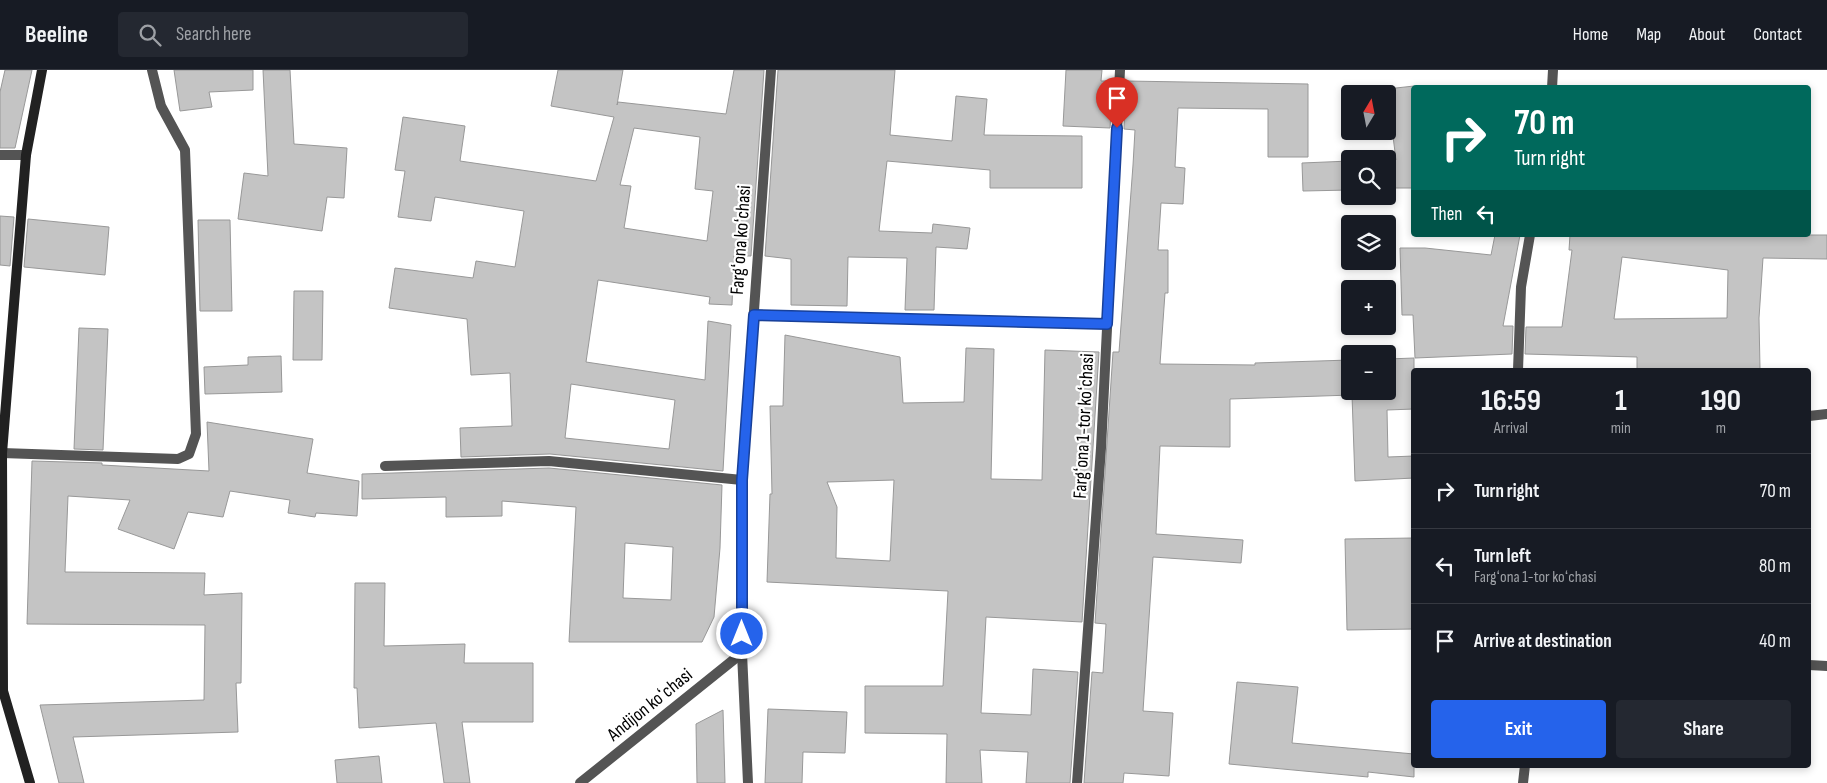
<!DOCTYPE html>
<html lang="en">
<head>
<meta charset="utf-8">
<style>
	body { margin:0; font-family:"Sofia Sans Condensed",sans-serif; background:#242831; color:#f1f3f6; height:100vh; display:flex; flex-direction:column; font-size:19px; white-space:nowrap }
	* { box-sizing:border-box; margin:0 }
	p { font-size:16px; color:#9ea1a6 }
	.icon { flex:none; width:28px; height:28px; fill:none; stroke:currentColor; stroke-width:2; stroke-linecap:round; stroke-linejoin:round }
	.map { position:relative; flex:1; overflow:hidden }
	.sheet { position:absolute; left:1411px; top:298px; width:400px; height:400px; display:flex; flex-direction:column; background:#171b24; border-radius:5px; box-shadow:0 2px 8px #0003 }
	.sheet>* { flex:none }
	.top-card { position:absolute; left:1411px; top:15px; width:400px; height:152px; border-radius:5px; box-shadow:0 2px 8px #0003; background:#00695c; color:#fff; overflow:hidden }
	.needle { width:32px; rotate:10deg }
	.buttons { position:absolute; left:1341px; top:15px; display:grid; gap:10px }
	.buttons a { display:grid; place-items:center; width:55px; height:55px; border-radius:5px; background:#171b24; box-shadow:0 2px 8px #0003; font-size:25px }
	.pin { position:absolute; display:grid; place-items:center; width:42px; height:42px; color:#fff; margin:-51px -21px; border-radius:50% 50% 50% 0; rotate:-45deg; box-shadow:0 0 5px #0007 }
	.pin .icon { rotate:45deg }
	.me { position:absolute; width:55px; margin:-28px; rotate:0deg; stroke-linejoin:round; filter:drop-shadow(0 0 4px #0008) }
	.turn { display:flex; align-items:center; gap:18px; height:105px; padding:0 20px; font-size:22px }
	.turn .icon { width:65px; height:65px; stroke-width:2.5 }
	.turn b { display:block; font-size:35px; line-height:42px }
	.then { display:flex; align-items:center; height:48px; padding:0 20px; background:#0003; gap:10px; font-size:19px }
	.eta { display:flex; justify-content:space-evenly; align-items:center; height:85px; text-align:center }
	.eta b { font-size:30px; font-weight:700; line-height:35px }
	.button { display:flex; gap:10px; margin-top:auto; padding:10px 20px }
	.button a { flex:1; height:58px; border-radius:5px; background:#2563eb; color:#fff; font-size:20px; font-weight:700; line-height:58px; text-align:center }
	.button a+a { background:#242831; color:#f1f3f6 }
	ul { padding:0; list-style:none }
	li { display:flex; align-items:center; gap:15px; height:75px; padding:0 20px; border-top:1px solid #363941 }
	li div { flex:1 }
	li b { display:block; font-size:19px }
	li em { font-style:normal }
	header { display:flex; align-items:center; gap:30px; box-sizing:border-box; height:70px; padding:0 25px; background:#171b24; border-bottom:1px solid #363941 }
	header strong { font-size:24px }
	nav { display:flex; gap:28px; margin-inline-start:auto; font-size:18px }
	.search { width:350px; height:45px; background:#242831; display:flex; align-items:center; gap:12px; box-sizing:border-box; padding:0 18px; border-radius:5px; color:#9ea1a6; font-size:19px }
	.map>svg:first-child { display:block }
	.building { fill:#c4c4c4; stroke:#989898; fill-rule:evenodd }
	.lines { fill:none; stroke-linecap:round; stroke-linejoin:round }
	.street { stroke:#545454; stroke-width:10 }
	.secondary { stroke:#212121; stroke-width:10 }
	.route-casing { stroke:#184099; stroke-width:12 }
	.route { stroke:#2563eb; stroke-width:9 }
	.labels { text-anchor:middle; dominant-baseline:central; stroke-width:4.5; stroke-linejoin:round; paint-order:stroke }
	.street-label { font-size:19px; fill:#000; stroke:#fff }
</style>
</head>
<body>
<header>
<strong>Beeline</strong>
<div class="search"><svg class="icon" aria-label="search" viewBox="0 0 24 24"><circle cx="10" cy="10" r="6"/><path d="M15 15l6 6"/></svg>Search here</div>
<nav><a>Home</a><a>Map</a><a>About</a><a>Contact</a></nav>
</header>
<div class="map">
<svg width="1827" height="713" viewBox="0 0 1827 713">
	<rect width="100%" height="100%" fill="#fff"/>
	<g class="building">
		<path d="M5,0H32L15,78H0V22Z"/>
		<path d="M174,0H253V20L209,22L212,37L180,41Z"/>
		<path d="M263,0H290L294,74L347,78L344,128L327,127L322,161L238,149L244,103L268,106Z"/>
		<path d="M558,0H623L617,35L618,32L726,44L734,0H764L751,186H734L732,235L709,234L710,227L598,210L586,292L705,310L708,251L731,255L723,401L550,384L461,387L460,358L512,356L510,303L471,305L467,249L389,238L395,198L473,208L476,191L515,197L524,141L435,127L431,151L398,147L405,101L395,100L403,47L465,56L460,91L596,111L614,47L551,36ZM634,58L700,67L695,119L713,121L707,171L624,158L631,116L620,115ZM571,314L675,330L669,379L565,368Z"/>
		<path d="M778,0H895L890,65L952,71L956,26L987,29L984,65L1082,66V118H990V100L887,91L879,161L932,163L933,154L970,158L967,179L936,177L934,240H905L907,188L848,187L847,236L791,235V189L765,186Z"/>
		<path d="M1066,0H1102L1101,11H1113L1110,58L1063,56Z"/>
		<path d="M1126,11L1308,14V87H1268V39L1178,38L1175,97L1185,98L1183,134L1161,133L1158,180H1168V223H1165L1160,294L1255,295V293L1350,290V321H1388V289L1414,288V339L1387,340L1388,387L1414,386V408L1355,411L1352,325L1230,329V377L1160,376L1156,464L1243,470L1241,493L1153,487L1143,641L1173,643L1169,706L1124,703L1123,713H1084L1092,602L1103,603L1106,554L1095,553L1113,282H1119L1133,95L1135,60L1124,59Z"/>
		<path d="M1414,16V118H1388V90H1396L1387,19Z"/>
		<path d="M1350,91V120L1303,121L1302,93Z"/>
		<path d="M0,146L14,147L10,196L0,195Z"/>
		<path d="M28,149L109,157L105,205L24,197Z"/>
		<path d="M198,150H230L232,241H200Z"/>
		<path d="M1495,165H1520L1503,256H1513L1512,284L1415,288L1413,245H1402L1400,178H1425L1491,185Z"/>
		<path d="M1570,165H1827V189L1763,188L1759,248L1760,299L1637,300V287L1525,284L1526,257H1562L1572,180H1569ZM1622,187L1728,200L1727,248L1614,249Z"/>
		<path d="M294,221H323L322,290H293Z"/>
		<path d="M79,258L108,259L103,380L74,379Z"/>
		<path d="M785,265L900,287L903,333L964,332L966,278L994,279L991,409L1042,410L1045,280L1099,282L1082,552L986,547L981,643L1031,645L1033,599L1078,602L1070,713H1026L1028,682L980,680L982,713H946L947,664L865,663V616H943L948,521L767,512L770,424H772L770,336H783ZM894,410L890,491L836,488L837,437L827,412Z"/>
		<path d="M281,286L282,322L205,324L204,297L248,295V287Z"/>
		<path d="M207,352L313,369L307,403L359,411L357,446L316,443L315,447L288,443L290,430L230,421L223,447L188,442L174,479L118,459L130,430L68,426L65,502L205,503L204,525L242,523L241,613H236L238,662L73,667L84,713H59L40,635L204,630L205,555L27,554L32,391L102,393V395L209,401Z"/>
		<path d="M549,398L722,415L720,478L714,547L702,572H569L576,437L502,431V446L446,447V427L362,429V404ZM625,473L673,477L671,530L623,528Z"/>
		<path d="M1414,468V559L1347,560L1345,469Z"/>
		<path d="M355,513H385L384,576L465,574L464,593H533V652H462L470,713H444L436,653L359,658L357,618H354Z"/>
		<path d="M1237,612L1298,617L1292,673L1414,684V707L1368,702V707L1229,694Z"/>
		<path d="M768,639L847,642L845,683L803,682L802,713H765Z"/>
		<path d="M723,640L725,713H697L696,654Z"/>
		<path d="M379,686L382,713H337L335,690Z"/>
	</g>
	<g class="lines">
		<g class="street">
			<path d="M1552,18L1553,0"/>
			<path d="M0,85H26"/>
			<path d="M754,245L1107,254"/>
			<path d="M1518,300L1521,217L1530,165"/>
			<path d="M1809,346L1827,344"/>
			<path d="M2,383L178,389L189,384L196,364L185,80L161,36L152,0"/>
			<path d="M385,396L549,391L742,410"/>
			<path d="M1809,595L1827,596"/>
			<path d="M580,713L742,583"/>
			<path d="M748,713L742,583V410L771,0"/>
			<path d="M1077,713L1101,378L1120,0"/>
			<path d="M1523,713L1525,695"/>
		</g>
		<path class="secondary" d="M30,713L3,621L2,383L26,85L42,0"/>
	</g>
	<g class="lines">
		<g class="route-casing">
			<path id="route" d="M742,564V410L754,245L1107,254L1117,58"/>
		</g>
		<use href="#route" class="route"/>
	</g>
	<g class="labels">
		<g class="street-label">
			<text transform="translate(741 170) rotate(-86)">Fargʻona koʻchasi</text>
			<text transform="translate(1084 356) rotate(-87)">Fargʻona 1-tor koʻchasi</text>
			<text transform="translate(650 635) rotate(-39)">Andijon koʻchasi</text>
		</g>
	</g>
</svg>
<div class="buttons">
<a><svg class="needle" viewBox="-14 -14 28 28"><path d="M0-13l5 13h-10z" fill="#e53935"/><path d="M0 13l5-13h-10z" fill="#9ea1a6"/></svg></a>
<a><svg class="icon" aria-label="search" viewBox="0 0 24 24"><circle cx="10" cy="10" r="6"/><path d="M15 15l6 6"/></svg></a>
<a><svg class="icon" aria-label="layers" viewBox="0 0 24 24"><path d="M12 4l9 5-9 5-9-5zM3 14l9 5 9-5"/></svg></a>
<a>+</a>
<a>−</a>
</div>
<div class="pin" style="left:1117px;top:58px;background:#d93025"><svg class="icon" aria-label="arrive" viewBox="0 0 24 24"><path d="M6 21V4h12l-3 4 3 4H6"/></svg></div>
<svg class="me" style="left:742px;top:564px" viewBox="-20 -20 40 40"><circle r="17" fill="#2563eb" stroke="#fff" stroke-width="3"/><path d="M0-11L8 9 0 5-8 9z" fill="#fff"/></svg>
<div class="top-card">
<div class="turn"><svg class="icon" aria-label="right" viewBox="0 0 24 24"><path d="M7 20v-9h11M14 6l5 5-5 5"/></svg><div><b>70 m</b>Turn right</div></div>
<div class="then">Then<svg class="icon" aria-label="left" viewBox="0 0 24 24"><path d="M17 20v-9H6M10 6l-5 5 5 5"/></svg></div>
</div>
<section class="sheet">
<div class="eta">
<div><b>16:59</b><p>Arrival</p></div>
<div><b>1</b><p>min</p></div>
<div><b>190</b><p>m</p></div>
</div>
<ul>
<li><svg class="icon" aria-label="right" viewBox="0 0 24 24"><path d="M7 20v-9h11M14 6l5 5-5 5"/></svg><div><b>Turn right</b></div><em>70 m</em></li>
<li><svg class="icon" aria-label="left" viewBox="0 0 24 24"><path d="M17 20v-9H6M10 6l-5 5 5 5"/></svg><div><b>Turn left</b><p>Fargʻona 1-tor koʻchasi</p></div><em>80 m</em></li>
<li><svg class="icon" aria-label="arrive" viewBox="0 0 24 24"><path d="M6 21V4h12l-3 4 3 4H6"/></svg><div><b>Arrive at destination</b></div><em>40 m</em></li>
</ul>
<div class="button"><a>Exit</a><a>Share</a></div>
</section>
</div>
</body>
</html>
